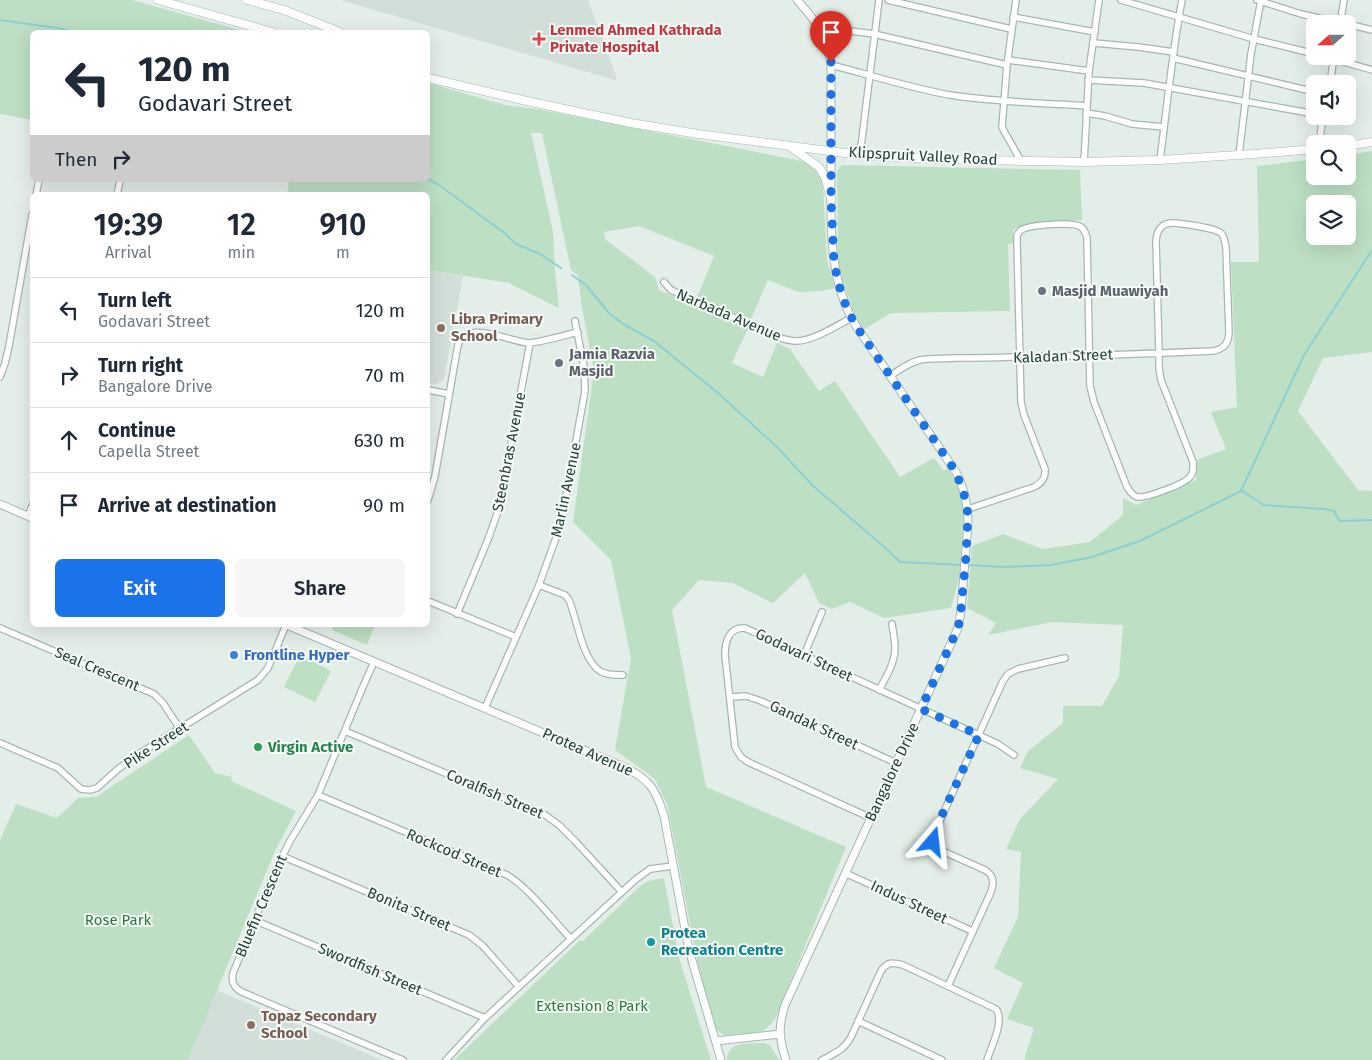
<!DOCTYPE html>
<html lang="en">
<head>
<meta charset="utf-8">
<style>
	body { margin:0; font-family:"Fira Sans",sans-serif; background:#f6f6f7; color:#1f2937; height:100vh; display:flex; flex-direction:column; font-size:19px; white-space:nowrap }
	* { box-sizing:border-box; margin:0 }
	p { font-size:16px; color:#747a83 }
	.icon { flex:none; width:28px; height:28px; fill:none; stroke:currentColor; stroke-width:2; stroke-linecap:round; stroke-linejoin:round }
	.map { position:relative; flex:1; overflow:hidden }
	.sheet { position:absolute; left:30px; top:192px; width:400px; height:435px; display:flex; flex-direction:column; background:#fff; border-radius:8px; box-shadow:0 5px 20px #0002 }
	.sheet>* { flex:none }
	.guide { position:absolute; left:30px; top:30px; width:400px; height:152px; border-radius:8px; box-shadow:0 5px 20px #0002; background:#fff; color:#1f2937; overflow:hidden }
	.needle { width:32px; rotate:249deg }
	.controls { position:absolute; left:1306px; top:15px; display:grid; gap:10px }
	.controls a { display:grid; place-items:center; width:50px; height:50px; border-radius:8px; background:#fff; box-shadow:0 5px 20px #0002; font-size:25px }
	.pin { position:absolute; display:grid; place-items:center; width:42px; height:42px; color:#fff; margin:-51px -21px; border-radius:50% 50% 50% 0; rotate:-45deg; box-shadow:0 0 5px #0007 }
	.pin .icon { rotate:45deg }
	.me { position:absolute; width:55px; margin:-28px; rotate:17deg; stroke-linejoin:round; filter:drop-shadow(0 0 4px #0008) }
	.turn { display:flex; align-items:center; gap:18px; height:105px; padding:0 25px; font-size:22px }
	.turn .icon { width:65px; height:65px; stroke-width:2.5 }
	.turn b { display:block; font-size:35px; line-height:42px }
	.then { display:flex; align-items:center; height:48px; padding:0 25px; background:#0003; gap:10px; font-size:19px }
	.eta { display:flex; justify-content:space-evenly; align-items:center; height:85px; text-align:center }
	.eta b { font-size:30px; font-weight:600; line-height:35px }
	.cta { display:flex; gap:10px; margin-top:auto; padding:10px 25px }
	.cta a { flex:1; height:58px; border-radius:8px; background:#1a73e8; color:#fff; font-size:20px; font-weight:600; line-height:58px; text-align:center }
	.cta a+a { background:#f6f6f7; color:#1f2937 }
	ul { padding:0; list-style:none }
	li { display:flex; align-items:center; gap:15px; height:65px; padding:0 25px; border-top:1px solid #e0e1e3 }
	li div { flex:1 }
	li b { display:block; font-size:19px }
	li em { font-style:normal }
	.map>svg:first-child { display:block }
	.built { fill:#d2ded8 }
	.green { fill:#bddfc3; fill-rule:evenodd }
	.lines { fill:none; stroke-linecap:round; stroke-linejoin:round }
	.stream { stroke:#8cd0d4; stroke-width:2 }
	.minor-casing { stroke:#a6b7b0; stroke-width:8 }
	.tertiary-casing { stroke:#a6b7b0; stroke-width:9 }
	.secondary-casing { stroke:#a2baaf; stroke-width:9 }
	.minor { stroke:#fff; stroke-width:5.5 }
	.tertiary { stroke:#fff; stroke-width:7 }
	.secondary { stroke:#fff; stroke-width:8 }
	.route { stroke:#1a73e8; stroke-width:9; stroke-dasharray:0 16.2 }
	.health-dot { fill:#e0444e; stroke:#f5faf7; stroke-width:2 }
	.worship-dot { fill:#6b7280; stroke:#f5faf7; stroke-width:2 }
	.education-dot { fill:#8d6e63; stroke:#f5faf7; stroke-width:2 }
	.shop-dot { fill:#3f7fe0; stroke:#f5faf7; stroke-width:2 }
	.leisure-dot { fill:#2e9e5b; stroke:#f5faf7; stroke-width:2 }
	.culture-dot { fill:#0f9aa8; stroke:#f5faf7; stroke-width:2 }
	.labels { text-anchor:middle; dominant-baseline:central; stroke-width:4; stroke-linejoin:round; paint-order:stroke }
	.health-label { font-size:15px; font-weight:bold; fill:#be3a42; stroke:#f5faf7; text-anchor:start }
	.street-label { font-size:15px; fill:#234136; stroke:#f5faf7 }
	.worship-label { font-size:15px; font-weight:bold; fill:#5b616d; stroke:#f5faf7; text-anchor:start }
	.education-label { font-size:15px; font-weight:bold; fill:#785e54; stroke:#f5faf7; text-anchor:start }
	.shop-label { font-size:15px; font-weight:bold; fill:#366cbe; stroke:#f5faf7; text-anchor:start }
	.leisure-label { font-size:15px; font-weight:bold; fill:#27864d; stroke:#f5faf7; text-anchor:start }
	.park-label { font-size:15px; fill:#2c7942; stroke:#f5faf7 }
	.culture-label { font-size:15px; font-weight:bold; fill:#0d838f; stroke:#f5faf7; text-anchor:start }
</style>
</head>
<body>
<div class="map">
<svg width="1372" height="1060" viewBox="0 0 1372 1060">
	<rect width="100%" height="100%" fill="#e4eee9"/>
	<g class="built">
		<path d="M340,0H588L617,78L615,80Z"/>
		<path d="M428,270L463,276L444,379L437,384L428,383Z"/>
		<path d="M216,990L382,1060H188Z"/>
	</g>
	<g class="green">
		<path d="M0,0H132L247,32H32V120L0,114Z"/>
		<path d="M428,83L505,105L537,109L807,162C816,168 821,173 823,184L827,260L835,288L822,291L798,292L768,280L751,319L696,300L714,256L639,226L604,232L605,239L655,277L659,290L748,328L732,363L763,377L777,343L790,349L819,391L835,381L900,477L934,458L944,471L948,468L956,483L961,497L964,512L959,578L951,608L884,618L850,602L832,609L819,603L805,573L773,603L733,583L699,580L672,610L706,787L846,847L775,1019L767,1028L761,1032L724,1035L719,1032L715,1027L699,971L667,804L655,779L615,750L631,658L611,560L573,522L594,371L581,302L578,275L571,270L542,133H531L553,232L555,271L559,308L509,283L428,270V195H287L289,180H428Z"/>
		<path d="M1372,151V352L1323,358L1298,411L1358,490L1372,491V1060H1024L1034,1028L1007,1019L1023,983L994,968L1018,917L1021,852L1006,849L1020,819L1058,779L1020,768L1028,751L1063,723V706H1102L1119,676L1123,625L1052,622L988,635L996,623L967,608L972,546L1003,534L1043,549L1090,542L1123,515V498L1136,505L1196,480L1197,460L1226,449L1211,412L1237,407L1231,262H1259L1257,166L1315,159V176H1348V155ZM1315,204H1348V236H1315Z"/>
		<path d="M844,165L1080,170L1082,220L1023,225L1013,230L1014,243L1008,244L1010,311L891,313L863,330L853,310L842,279L838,259L837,172L840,166Z"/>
		<path d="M334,625H375L367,645L332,630Z"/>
		<path d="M300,655L331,671L315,702L284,687Z"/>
		<path d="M189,735L215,773L232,777L231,781L296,811L275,851L188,1060H0V840L16,804L57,818L78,798L96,797Z"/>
		<path d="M664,878L679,958L711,1060H454L580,940L583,941L639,887L648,881Z"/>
		<path d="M765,1043L770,1045L779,1060H727C727,1040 751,1044 765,1043Z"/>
	</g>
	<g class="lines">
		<g class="stream">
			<path d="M0,20L57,28L76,32"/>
			<path d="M428,179L439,185L503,232L516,244L540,254L561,268"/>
			<path d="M572,275L586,285L609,313L623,324L654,341L718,393L778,448L812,485L882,545L900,562L962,565"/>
			<path d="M1242,491L1264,505L1324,509L1334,511L1340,521L1372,520"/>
			<path d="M967,565L1003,567L1051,565L1092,557L1140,541L1241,491L1304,355L1372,250"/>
		</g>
		<g class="minor-casing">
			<g id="minor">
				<path d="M888,0L1011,29"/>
				<path d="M1016,0L1007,65L1002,127L1004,131L1021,161"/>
				<path d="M1121,0L1254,39L1315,54"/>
				<path d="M1257,0L1301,14L1345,24"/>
				<path d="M1013,17L1095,32"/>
				<path d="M1340,24L1344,0"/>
				<path d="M1348,24L1372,30"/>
				<path d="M820,27L874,34L1007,65"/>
				<path d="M1094,43L1138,47L1174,52"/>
				<path d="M1323,56L1372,70"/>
				<path d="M1173,58L1315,92"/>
				<path d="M1008,60L1089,71"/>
				<path d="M831,65C871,75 910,88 950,95C995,102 1041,103 1087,106"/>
				<path d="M1088,80L1144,83L1315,114"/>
				<path d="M1330,84L1334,56"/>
				<path d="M1086,113L1105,116L1132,124L1164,127"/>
				<path d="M1319,144L1323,116"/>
				<path d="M860,155L879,0"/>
				<path d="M1239,155L1251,54L1261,0"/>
				<path d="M1160,160C1167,107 1172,53 1182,0"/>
				<path d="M1084,162L1089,71L1099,0"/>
				<path d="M36,195L39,180"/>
				<path d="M117,195L120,180"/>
				<path d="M664,282L671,290L780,338C785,339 790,341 796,341C813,341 836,326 851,318"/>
				<path d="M890,376C899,370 908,363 920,360C931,358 943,359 954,358C973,358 992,358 1011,357C1078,356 1146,354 1213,351C1224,349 1228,344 1229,333L1226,248C1225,243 1225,237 1221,233C1215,228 1184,224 1175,223C1162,222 1157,229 1156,241L1159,353V368L1161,380L1193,462C1193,468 1194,473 1190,477C1184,484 1147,498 1138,497C1132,496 1130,491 1127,487L1094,402L1090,386L1087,238C1086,234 1085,230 1081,227C1073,221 1030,225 1021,230L1017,235V242L1021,402L1024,415L1045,469C1046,478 1042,483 1034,487L968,509"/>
				<path d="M0,377L5,363L9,346L32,215"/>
				<path d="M428,390L449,394"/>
				<path d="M428,500L435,476L457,350C458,344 459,339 464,336C477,326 512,341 528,343C538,343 566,335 578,332"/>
				<path d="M28,516L32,506"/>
				<path d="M539,585L565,595L569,600C577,618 582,660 600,671C606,675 615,675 623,675"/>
				<path d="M428,601L516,637"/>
				<path d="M457,614L489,537L499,508L530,343"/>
				<path d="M0,628L154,694L163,703L180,729"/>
				<path d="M804,655L822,612"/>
				<path d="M374,662L362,689L318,795L290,841L275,871L233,973C231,981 234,988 242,992L403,1060"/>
				<path d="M879,690C886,677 895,663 895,648C895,640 893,632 892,624"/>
				<path d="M730,697L746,696L761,701L896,763"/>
				<path d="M485,708L539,585L561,524L585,391L584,367L575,321"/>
				<path d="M345,731L545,815L559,825L575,841L621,891"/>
				<path d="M0,743L58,768L81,789L90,790L97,788L118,769L137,755L258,680L268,668L286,625"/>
				<path d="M318,795L507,875C529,888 553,920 571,939"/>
				<path d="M871,818L748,762L741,757L735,747L725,655C725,641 729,627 745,628L998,744L1014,755"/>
				<path d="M282,856L469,935L483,946L519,987"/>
				<path d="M845,873L972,931"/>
				<path d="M254,920L485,1018"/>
				<path d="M948,986L990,894C994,884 995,876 985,870L938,849L933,842V836L1003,681L1008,674L1018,669L1065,658"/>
				<path d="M858,1021L942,1060"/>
				<path d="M446,1060L485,1018L635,880L650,869L673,866"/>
				<path d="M822,1060C835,1053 844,1050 851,1037L881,971C887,962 893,962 903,965L996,1009C1005,1021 991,1047 987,1060"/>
			</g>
		</g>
		<g class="tertiary-casing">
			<g id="tertiary">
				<path d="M0,504L32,518"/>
				<path d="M287,625L624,767C649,779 656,789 664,816L689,950L721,1060"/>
				<path d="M716,1041L780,1034"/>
				<path d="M786,1060C779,1039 778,1026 785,1005L958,628L961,611L968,523C968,505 964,488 956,472L856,326C827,278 831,219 831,165C831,132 831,99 831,65C827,36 817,22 797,0"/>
			</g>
		</g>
		<g class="secondary-casing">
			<g id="secondary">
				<path d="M158,0L272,32"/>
				<path d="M247,0L284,10L340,32"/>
				<path d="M428,78L531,102L631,123L698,134L860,155L934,159L1084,162L1160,160L1254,154L1315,149"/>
				<path d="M1348,146L1372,142"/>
				<path d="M792,148L819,167L825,177L831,199"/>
			</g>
		</g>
		<use href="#minor" class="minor"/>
		<use href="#tertiary" class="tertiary"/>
		<use href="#secondary" class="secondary"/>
	</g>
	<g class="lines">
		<path class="route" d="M831,62V199L834,262L838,282L843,298L848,311L856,326L956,472L964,494L968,514L966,557L960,619L958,628L921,709L979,735L936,828L933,836V842"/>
	</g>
	<path class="health-dot" d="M536.5 31.5h5v5h5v5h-5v5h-5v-5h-5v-5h5z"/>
	<g class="worship-dot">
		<circle cx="1042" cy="291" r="5"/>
		<circle cx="559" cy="363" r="5"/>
	</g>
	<g class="education-dot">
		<circle cx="441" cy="328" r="5"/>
		<circle cx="251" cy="1025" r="5"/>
	</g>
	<circle class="shop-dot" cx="234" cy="655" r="5"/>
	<circle class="leisure-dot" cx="258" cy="747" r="5"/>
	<circle class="culture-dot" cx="651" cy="942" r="5"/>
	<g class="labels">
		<g class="health-label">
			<text x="550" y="30">Lenmed Ahmed Kathrada<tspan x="550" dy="17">Private Hospital</tspan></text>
		</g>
		<g class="street-label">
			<text transform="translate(923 156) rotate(3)">Klipspruit Valley Road</text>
			<text transform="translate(729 315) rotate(23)">Narbada Avenue</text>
			<text transform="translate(1063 356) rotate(-2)">Kaladan Street</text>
			<text transform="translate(509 452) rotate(-79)">Steenbras Avenue</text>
			<text transform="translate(566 490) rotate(-78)">Marlin Avenue</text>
			<text transform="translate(804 655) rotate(25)">Godavari Street</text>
			<text transform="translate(97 669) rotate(23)">Seal Crescent</text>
			<text transform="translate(814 725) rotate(25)">Gandak Street</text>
			<text transform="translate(156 745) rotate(-33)">Pike Street</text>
			<text transform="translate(588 752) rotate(24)">Protea Avenue</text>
			<text transform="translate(892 772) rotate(-65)">Bangalore Drive</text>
			<text transform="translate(495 794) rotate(23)">Coralfish Street</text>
			<text transform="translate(454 853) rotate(23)">Rockcod Street</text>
			<text transform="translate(909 902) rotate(25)">Indus Street</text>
			<text transform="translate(261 906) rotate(-67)">Bluefin Crescent</text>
			<text transform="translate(409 909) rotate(23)">Bonita Street</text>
			<text transform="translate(370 969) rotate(23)">Swordfish Street</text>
		</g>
		<g class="worship-label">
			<text x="1052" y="291">Masjid Muawiyah</text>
			<text x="569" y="354">Jamia Razvia<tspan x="569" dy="17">Masjid</tspan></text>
		</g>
		<g class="education-label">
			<text x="451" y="319">Libra Primary<tspan x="451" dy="17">School</tspan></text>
			<text x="261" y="1016">Topaz Secondary<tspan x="261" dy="17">School</tspan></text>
		</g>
		<g class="shop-label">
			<text x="244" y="655">Frontline Hyper</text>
		</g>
		<g class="leisure-label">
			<text x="268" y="747">Virgin Active</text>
		</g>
		<g class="park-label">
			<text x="118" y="920">Rose Park</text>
			<text x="592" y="1006">Extension 8 Park</text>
		</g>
		<g class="culture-label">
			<text x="661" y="933">Protea<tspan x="661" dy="17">Recreation Centre</tspan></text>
		</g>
	</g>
</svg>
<div class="controls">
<a><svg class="needle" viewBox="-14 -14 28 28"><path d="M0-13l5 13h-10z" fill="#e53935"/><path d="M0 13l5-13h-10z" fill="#747a83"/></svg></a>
<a><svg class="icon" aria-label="sound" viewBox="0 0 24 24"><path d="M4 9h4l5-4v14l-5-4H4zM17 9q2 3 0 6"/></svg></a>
<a><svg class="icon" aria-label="search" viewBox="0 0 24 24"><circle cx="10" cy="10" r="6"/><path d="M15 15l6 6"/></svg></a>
<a><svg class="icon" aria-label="layers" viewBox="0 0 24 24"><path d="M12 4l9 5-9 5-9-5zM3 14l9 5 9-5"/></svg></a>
</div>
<div class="pin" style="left:831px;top:62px;background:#d93025"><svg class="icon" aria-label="arrive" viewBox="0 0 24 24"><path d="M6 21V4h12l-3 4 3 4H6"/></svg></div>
<svg class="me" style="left:933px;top:842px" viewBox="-20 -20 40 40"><path d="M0-17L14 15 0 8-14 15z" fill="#1a73e8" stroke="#fff" stroke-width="4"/></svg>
<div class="guide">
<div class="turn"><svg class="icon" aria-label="left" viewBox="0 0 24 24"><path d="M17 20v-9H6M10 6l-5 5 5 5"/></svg><div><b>120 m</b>Godavari Street</div></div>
<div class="then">Then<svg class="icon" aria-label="right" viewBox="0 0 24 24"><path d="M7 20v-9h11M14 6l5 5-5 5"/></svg></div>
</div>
<section class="sheet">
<div class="eta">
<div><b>19:39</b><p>Arrival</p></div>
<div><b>12</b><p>min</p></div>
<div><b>910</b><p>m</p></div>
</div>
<ul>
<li><svg class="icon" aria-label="left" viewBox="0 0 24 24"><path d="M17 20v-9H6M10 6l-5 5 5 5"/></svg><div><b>Turn left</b><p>Godavari Street</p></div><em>120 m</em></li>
<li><svg class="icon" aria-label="right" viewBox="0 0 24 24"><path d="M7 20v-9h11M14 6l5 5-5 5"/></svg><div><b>Turn right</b><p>Bangalore Drive</p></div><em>70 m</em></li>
<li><svg class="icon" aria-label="ahead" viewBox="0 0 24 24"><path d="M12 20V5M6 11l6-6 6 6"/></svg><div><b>Continue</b><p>Capella Street</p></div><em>630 m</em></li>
<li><svg class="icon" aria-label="arrive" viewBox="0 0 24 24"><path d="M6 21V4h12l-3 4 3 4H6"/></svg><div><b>Arrive at destination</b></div><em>90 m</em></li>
</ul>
<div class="cta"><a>Exit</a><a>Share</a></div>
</section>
</div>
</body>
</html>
